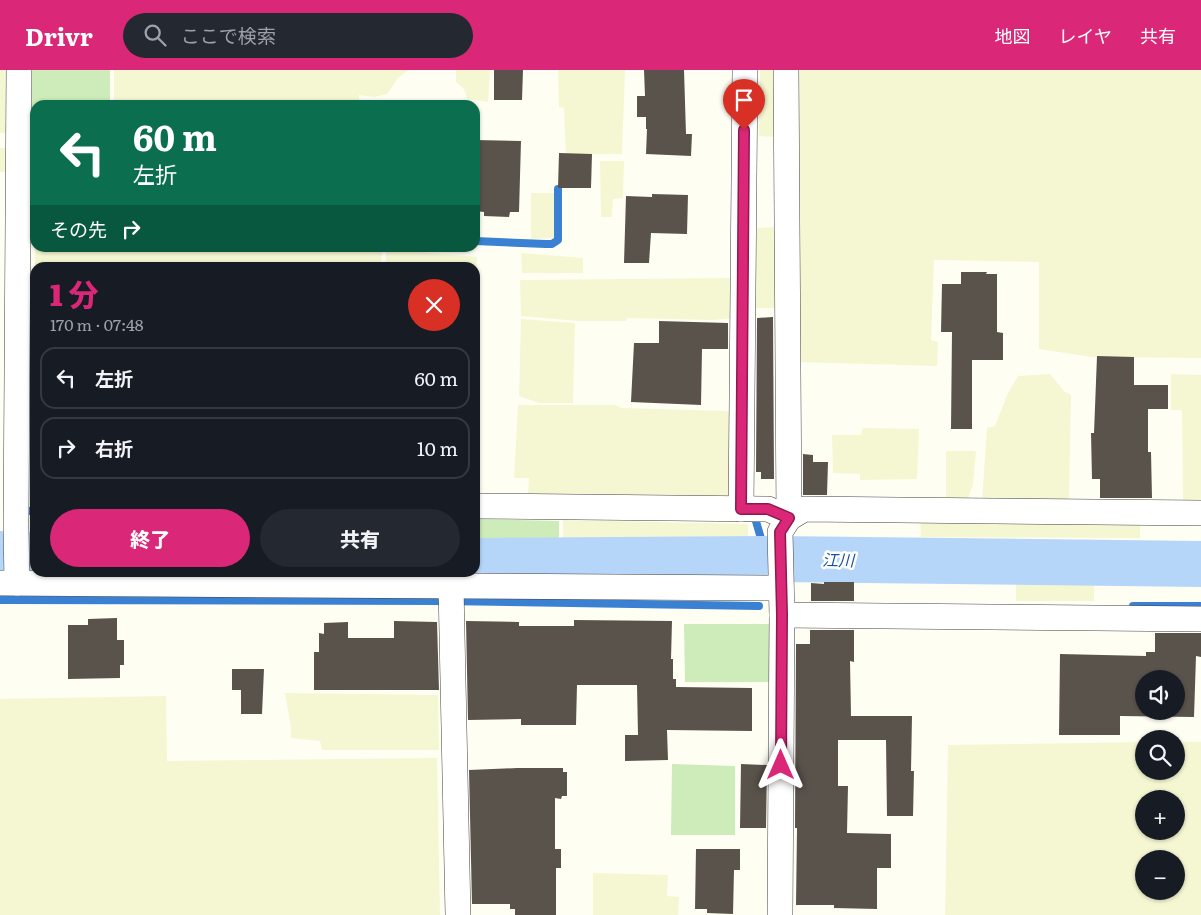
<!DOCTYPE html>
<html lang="ja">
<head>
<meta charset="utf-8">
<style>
	body { margin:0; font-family:Literata,"Noto Sans JP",serif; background:#242831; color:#f1f3f6; height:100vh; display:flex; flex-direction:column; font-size:19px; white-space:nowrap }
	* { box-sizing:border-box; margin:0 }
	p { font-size:16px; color:#9ea1a6 }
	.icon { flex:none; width:28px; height:28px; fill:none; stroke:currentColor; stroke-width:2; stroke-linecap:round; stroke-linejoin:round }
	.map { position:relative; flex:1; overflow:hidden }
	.sheet { position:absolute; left:30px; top:192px; width:450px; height:315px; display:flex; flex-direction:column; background:#171b24; border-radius:15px; box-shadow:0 1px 4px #0004 }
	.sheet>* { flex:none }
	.top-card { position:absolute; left:30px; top:30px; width:450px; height:152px; border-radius:15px; box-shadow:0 1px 4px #0004; background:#0b6e4f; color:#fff; overflow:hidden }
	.buttons { position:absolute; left:1135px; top:600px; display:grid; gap:10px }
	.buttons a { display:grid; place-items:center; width:50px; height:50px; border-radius:50%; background:#171b24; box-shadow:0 1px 4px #0004; font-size:25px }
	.pin { position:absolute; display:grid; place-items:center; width:42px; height:42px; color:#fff; margin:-51px -21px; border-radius:50% 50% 50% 0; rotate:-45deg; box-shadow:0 0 5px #0007 }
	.pin .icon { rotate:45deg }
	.me { position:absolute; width:55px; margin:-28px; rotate:0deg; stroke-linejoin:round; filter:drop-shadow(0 0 4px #0008) }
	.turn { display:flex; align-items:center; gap:18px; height:105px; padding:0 20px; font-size:22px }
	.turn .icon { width:65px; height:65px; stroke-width:2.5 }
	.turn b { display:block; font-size:35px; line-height:42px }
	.then { display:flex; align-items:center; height:48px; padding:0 20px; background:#0003; gap:10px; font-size:19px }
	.round { display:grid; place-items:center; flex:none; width:52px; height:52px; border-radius:26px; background:#242831 }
	.head { display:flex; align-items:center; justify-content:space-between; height:85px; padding:0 20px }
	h1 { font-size:30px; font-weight:800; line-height:38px; color:#db2777 }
	.button { display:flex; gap:10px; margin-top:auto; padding:10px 20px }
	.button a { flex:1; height:58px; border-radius:30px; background:#db2777; color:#fff; font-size:20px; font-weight:800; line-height:58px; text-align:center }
	.button a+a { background:#242831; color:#f1f3f6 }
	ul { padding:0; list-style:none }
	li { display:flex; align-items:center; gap:15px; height:62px; margin:0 10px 8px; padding:0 10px; border:2px solid #363941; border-radius:15px }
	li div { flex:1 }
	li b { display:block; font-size:19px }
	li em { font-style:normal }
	header { display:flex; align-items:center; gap:30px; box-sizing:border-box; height:70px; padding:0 25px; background:#db2777; color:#fff }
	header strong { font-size:24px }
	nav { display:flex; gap:28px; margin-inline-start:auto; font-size:18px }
	.search { width:350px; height:45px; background:#242831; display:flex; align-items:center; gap:12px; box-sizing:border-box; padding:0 18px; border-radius:28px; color:#9ea1a6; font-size:19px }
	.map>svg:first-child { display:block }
	.farmland { fill:#f5f7d2; fill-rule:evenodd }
	.green { fill:#cdecba }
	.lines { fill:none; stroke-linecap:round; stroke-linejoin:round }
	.stream { stroke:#3a80d3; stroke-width:8 }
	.river { stroke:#b6d6f9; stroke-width:46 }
	.building { fill:#5a534c; fill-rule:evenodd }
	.minor-casing { stroke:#434343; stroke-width:26 }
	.minor { stroke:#fff; stroke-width:25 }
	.route-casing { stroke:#8e194d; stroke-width:12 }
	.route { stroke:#db2777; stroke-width:9 }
	.labels { text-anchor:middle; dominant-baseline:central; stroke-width:5; stroke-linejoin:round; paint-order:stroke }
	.water-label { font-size:16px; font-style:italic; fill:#1352a9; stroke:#fff }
</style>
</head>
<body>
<header>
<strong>Drivr</strong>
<div class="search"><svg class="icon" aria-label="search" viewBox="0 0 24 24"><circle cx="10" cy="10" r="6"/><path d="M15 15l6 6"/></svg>ここで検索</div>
<nav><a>地図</a><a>レイヤ</a><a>共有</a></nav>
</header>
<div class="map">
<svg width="1201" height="845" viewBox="0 0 1201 845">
	<rect width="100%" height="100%" fill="#fffef3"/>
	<g class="farmland">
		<path d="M0,0H8L7,63H0Z"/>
		<path d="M114,0H408L398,8L387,24L374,27L359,25V35H114Z"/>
		<path d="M456,0H490L488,32L467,29L466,24L463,18L456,12Z"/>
		<path d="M558,0H625L622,84H566L564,38L559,37Z"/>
		<path d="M760,0H778L777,67L759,66Z"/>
		<path d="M797,0H1201V288L1092,287L1039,279V192L934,190L931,270L938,272L937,296L795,292Z"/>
		<rect x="0" y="78" width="8" height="24"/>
		<path d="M600,91H624L623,128L613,129L612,147H601Z"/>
		<path d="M531,123H555L556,168L531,169Z"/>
		<path d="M780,157L779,238H755L757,158Z"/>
		<path d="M35,168V178H356L382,179L381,197L35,198V406L34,405Z"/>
		<path d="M386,179L477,187L475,259V198L386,197Z"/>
		<path d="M521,183L583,188V203H522Z"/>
		<path d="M735,208V248L712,250L627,248L626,251H578L521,246L520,210Z"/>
		<path d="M521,249L575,253L573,333H539L519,326Z"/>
		<path d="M1050,304L1065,322L1071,325L1069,432L982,431L987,358L995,356L1008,323L1018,306Z"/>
		<path d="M1171,304L1201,305V430H1183L1182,340H1171Z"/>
		<path d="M518,335H615L622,338L725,341L735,343L733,427L528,425L529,408H514Z"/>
		<path d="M863,358L919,359L917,409L860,410V404L833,403L832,365H861Z"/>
		<path d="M946,381H976L973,414L968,429H946Z"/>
		<path d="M920,449L1140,452V468L921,467Z"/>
		<path d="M563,450L748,454V473H563Z"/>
		<rect x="1016" y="513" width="78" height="18"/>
		<path d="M285,623L438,625L439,680H322L320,671L291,668V658Z"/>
		<path d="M166,626L167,691L437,688L440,845H0V629Z"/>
		<path d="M1144,672V701H1176V672H1201V845H945L948,675ZM1144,729H1176V761H1144ZM1144,789H1176V821H1144Z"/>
		<path d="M593,803L668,805L667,826L679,827L678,845H593Z"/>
	</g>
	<g class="green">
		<path d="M32,0H110V35H35V149H31Z"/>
		<path d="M475,449L559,451V472L475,471Z"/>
		<path d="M684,554H771V589L769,612H685Z"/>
		<path d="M672,694L735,696V765H671Z"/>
	</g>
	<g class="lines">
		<g class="stream">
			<path d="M27,154H35"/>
			<path d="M475,171L546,174H552L558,170V119"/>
			<path d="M24,441H35"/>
			<path d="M749,448H755L767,489"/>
			<path d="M0,530L443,531L759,536"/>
			<path d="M1133,536H1201"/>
		</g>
		<g class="river">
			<path d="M0,484L35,485"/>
			<path d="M475,491L775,489L1201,494"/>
		</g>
	</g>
	<g class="building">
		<path d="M494,0H523L522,30H494Z"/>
		<path d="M644,0H684L686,64H692L691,86L646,84L647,59H646V47H637V26H645Z"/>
		<path d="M476,70L521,71L519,142H510L509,147L484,146V142L475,141Z"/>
		<path d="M559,83L592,84L591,118H558Z"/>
		<path d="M652,124L688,125L687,164L651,163L649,193H624L626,126L652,127Z"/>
		<path d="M961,202H987L986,204H997V262L1003,263V290H972V359H951L952,262H941L942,214H961Z"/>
		<path d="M773,247L774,409H761V402H756L757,248Z"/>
		<path d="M659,251L728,253V279H702L701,335L631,332L634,273H659Z"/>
		<path d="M1097,286L1134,287V315H1168V339H1148V382H1151L1152,428H1100V409H1092L1091,363H1094Z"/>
		<path d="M803,384L813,385V392H828L827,425H803Z"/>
		<path d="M824,512H854V531H811V513L824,514Z"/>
		<path d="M117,548V570H124V595H120V608L68,609V555H88V549Z"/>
		<path d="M574,550L672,551L671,589H673V609H676V617L752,618V661L667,660L668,690L625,691V665H638L637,615H577L576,655H521V649L468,650L466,551L519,552V556H574Z"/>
		<path d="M394,551L437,552L439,620H314V582H319V563L324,564V553L348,552V568H394Z"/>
		<path d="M810,560H854V592L850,591L851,646H912L911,701H914L913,746H887L886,670H838V716H848L847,763L891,764V798H877V839L834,838V835H796L797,758H795L796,574H810Z"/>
		<path d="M1155,563H1201V587L1196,586L1194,647L1120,646V665H1059L1060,584L1146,586V582H1155ZM1144,609H1176V641H1144Z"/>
		<path d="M232,599H264L262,644H241V620H232Z"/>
		<path d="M741,694L767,695L766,758H740Z"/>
		<path d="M517,698H563V702H567V726H562L561,729L555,728V779H561V798H556V845H515V839H510V834H472L469,700Z"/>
		<path d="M696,779H740V800H734L733,844L707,843V839H695Z"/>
	</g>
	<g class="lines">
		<g class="minor-casing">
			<g id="minor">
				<path d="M475,436L768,439L789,448L786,0"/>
				<path d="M741,439L745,0"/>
				<path d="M0,513L781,518"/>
				<path d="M17,513L16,455L19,0"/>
				<path d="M451,517L458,845"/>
				<path d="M782,545L1201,549"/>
				<path d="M780,845L782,545L780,462L789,448L804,439L1201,443"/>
			</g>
		</g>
		<use href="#minor" class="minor"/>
	</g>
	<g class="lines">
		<g class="route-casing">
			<path id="route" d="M744,60L741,439H768L789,448L780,462L782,545L781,695"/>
		</g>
		<use href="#route" class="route"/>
	</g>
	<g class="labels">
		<g class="water-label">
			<text transform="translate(838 489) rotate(1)">江川</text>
		</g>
	</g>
</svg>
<div class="buttons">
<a><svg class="icon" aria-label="sound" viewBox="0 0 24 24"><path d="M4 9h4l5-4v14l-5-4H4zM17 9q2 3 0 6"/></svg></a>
<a><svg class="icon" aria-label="search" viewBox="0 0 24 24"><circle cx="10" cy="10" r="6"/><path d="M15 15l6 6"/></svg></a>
<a>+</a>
<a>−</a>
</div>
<div class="pin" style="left:744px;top:60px;background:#d93025"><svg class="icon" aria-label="arrive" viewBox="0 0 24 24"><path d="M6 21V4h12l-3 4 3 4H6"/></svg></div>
<svg class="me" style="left:781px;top:695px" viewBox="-20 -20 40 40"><path d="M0-17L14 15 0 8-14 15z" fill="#db2777" stroke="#fff" stroke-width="4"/></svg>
<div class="top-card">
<div class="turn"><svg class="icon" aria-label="left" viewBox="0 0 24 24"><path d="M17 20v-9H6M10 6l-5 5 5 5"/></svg><div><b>60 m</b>左折</div></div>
<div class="then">その先<svg class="icon" aria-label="right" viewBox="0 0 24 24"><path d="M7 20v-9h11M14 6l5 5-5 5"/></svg></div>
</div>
<section class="sheet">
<div class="head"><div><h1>1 分</h1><p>170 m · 07:48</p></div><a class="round" style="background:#d93025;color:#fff"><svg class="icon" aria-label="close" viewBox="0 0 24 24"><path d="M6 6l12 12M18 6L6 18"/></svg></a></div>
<ul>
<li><svg class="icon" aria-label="left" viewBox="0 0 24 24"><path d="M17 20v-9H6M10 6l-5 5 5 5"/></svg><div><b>左折</b></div><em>60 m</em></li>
<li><svg class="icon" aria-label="right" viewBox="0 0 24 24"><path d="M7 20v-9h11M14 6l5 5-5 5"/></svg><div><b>右折</b></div><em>10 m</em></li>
</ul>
<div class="button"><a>終了</a><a>共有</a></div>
</section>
</div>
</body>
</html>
